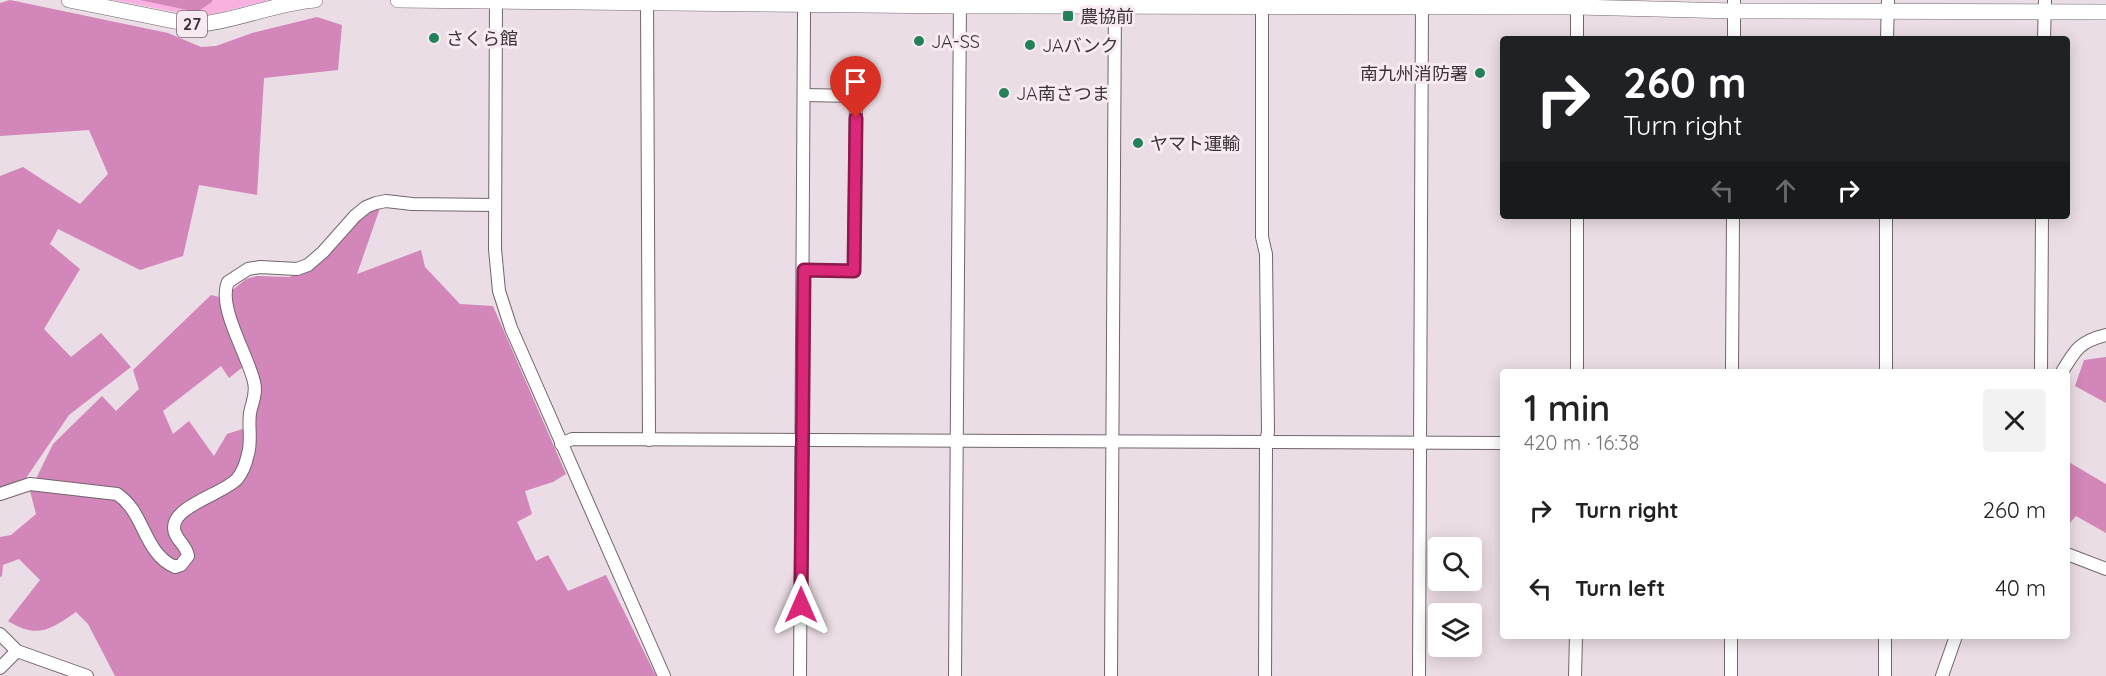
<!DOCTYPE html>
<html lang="en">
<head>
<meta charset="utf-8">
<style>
	body { margin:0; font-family:Quicksand,"Noto Sans JP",sans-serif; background:#f2f2f2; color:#222; height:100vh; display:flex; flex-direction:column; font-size:22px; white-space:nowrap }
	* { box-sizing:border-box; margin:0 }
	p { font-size:20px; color:#767676 }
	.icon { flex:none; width:33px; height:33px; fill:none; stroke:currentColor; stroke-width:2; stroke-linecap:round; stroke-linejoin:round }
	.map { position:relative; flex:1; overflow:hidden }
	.panel { position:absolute; left:1500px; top:369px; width:570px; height:270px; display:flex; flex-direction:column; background:#fff; border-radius:6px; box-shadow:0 3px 15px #0003 }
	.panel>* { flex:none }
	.hud { position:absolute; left:1500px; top:36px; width:570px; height:183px; border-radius:6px; box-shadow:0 3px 15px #0003; background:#202124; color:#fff; overflow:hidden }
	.tools { position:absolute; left:1428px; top:537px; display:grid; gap:12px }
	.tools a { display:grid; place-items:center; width:54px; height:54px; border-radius:6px; background:#fff; box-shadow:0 3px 15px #0003; font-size:30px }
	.pin { position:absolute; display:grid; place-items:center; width:51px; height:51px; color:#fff; margin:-62px -26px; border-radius:50% 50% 50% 0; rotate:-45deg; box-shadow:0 0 6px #0007 }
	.pin .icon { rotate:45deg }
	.me { position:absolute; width:66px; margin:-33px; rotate:0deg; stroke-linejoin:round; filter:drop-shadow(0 0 4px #0008) }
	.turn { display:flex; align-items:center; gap:21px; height:126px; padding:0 24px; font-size:27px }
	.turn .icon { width:78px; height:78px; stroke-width:2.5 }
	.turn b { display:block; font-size:42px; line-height:51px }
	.lanes { display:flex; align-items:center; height:57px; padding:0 24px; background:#0003; justify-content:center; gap:30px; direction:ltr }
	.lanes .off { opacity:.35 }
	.round { display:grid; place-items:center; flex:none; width:63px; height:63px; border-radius:6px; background:#f2f2f2 }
	.headline { display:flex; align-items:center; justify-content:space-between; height:102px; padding:0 24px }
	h1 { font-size:36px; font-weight:600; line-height:45px }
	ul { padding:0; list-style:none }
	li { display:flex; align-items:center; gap:18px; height:78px; padding:0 24px }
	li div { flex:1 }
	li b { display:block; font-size:22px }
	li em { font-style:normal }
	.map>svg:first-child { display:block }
	.green { fill:#f9b1df }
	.forest { fill:#d386b9 }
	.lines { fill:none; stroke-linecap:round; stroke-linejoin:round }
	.minor-casing { stroke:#72666d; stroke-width:14 }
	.major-casing { stroke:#72666d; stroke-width:16 }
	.minor { stroke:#fff; stroke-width:12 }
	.major { stroke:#fff; stroke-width:15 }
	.route-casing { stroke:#8e194d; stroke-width:15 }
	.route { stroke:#db2777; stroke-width:10 }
	.poi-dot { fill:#23825a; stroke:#f8eaf3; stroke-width:2 }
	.labels { text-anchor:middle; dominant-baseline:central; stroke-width:6; stroke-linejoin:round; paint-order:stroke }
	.shield { fill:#f8eaf3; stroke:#736b6f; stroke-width:1.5 }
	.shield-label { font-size:16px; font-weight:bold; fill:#3a3437 }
	.poi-label { font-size:18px; fill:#3a3437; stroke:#f8eaf3; text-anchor:start }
</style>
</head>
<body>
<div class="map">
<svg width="2106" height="676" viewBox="0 0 2106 676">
	<rect width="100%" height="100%" fill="#ebdde5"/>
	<path class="green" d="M113,0H269L214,14L196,16Z"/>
	<g class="forest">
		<path d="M10,0L168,33L201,47L216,46L252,33L317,17L342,25L338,70L264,78L257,195L199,185L183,256L140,270L58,229L50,244L80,269L44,329L71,357L101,333L131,367L69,415L24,481L0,490V176L23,167L80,204L108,174L89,130L0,136V3Z"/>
		<path d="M140,0H212V2L197,12Z"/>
		<path d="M375,208H380L357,274L421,250L425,267L460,304L493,306L566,474L553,482L525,491L532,514L517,522L536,561L548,555L568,591L606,575L656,676H115L88,624L76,612C50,630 37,639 8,621L40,580L19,559L3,565L2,576L0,577V537L11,535L36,514L30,491L53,444L102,396L116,411L139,389L133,370L211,295L219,297L243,367L229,378L221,366L163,411L173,434L189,421L214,456L227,434L255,425L259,377L231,307L230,292L246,279L257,276L289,277L314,268L364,215Z"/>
		<path d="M2106,357V403L2075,386L2084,360Z"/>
		<path d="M2067,461L2106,484V533L2076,516L2067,526Z"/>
	</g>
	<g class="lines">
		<g class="minor-casing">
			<g id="minor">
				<path d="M496,0L495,249L499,291L511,328L664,676"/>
				<path d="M647,0L649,440"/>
				<path d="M1262,6V237L1266,254L1268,432L1266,442L1265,676"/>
				<path d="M1577,39V0"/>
				<path d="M1734,39V0"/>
				<path d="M1887,39L1888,0"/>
				<path d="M2044,39L2045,0"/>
				<path d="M1577,216V372"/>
				<path d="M804,270L854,271L856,96L805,95"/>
				<path d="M1732,372L1733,216"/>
				<path d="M1886,372V216"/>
				<path d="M2041,372L2042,216"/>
				<path d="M2062,372C2075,350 2080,341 2106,335"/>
				<path d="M561,444L572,439L1503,443"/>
				<path d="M0,494L30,484L117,494C145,512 143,553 175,567L181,565L188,556C187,545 174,539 174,528C173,506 223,494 237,479C243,472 246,463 248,454C252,441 248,427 250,413C252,402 257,394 254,382C248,355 217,307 228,282L248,269L260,267L297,269L308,265L323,252L355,216L366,207L376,203L386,201L412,204L495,205"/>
				<path d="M2067,554L2106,569"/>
				<path d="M0,634L17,651L87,676"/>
				<path d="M0,668L17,651"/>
				<path d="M800,676L804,17V9L808,0"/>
				<path d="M955,676L960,0"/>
				<path d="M1111,676L1115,0"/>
				<path d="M1419,676L1422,0"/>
				<path d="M1575,676L1576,636"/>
				<path d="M1731,676V636"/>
				<path d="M1885,676V636"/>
				<path d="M1942,676L1956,636"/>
			</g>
		</g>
		<g class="major-casing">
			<g id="major">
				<path d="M69,0L194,25C235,22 274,3 315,0"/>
				<path d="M398,0L960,6L1577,7L1734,11L2106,12"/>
			</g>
		</g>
		<use href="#minor" class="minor"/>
		<use href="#major" class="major"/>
	</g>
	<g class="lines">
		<g class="route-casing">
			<path id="route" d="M801,605L804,270L854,271L856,118"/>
		</g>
		<use href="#route" class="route"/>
	</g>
	<g class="poi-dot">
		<rect x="1062" y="10" width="12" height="12" rx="3"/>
		<circle cx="434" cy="38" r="6"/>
		<circle cx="919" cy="41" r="6"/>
		<circle cx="1030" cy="45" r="6"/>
		<circle cx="1480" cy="73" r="6"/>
		<circle cx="1004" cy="93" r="6"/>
		<circle cx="1138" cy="143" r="6"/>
	</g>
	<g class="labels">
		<rect class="shield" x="177" y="11" width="30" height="26" rx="4.5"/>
		<g class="shield-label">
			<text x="192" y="24">27</text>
		</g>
		<g class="poi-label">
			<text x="1080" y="16">農協前</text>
			<text x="446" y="38">さくら館</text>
			<text x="931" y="41">JA-SS</text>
			<text x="1042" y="45">JAバンク</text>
			<text x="1468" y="73" text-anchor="end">南九州消防署</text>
			<text x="1016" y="93">JA南さつま</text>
			<text x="1150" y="143">ヤマト運輸</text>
		</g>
	</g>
</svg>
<div class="tools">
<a><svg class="icon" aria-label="search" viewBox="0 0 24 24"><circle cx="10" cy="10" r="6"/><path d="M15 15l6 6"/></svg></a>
<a><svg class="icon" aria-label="layers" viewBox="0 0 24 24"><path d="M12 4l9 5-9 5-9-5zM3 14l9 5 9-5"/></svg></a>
</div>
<div class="pin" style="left:856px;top:118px;background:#d93025"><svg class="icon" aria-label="arrive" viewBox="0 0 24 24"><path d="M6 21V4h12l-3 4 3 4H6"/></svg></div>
<svg class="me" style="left:801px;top:605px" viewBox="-20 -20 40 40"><path d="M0-17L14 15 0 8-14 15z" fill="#db2777" stroke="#fff" stroke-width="4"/></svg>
<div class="hud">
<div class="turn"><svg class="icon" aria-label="right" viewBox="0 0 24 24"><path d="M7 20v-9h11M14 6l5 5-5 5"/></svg><div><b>260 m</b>Turn right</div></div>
<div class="lanes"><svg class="icon off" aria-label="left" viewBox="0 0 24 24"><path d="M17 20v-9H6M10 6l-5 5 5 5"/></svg><svg class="icon off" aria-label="ahead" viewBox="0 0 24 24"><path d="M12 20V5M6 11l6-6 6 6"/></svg><svg class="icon" aria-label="right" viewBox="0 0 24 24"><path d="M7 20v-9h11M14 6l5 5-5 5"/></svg></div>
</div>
<section class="panel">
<div class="headline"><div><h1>1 min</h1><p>420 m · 16:38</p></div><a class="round"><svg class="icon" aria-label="close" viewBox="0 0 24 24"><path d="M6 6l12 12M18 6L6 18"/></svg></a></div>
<ul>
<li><svg class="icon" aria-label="right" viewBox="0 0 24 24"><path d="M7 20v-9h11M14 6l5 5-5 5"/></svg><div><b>Turn right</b></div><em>260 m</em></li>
<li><svg class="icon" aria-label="left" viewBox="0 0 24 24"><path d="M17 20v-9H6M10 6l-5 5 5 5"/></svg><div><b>Turn left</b></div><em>40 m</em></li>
</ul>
</section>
</div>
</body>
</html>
